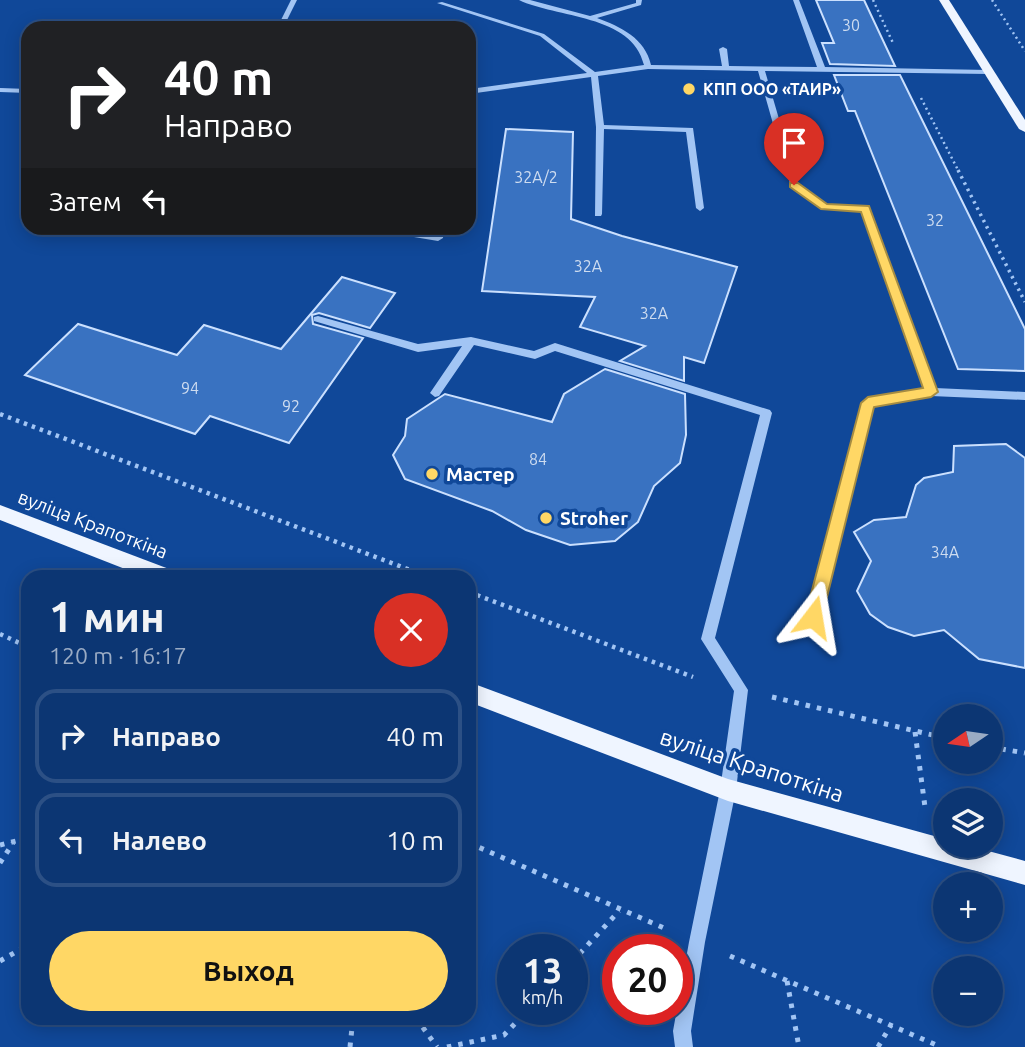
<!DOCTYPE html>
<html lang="ru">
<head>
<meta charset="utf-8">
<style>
	body { margin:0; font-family:Ubuntu,sans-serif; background:#1a417b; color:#f1f3f6; height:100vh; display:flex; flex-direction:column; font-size:26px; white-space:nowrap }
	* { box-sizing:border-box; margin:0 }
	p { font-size:23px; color:#9aabc4 }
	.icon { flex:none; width:38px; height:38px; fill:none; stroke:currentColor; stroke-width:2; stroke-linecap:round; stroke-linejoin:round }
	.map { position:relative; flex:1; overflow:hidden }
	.panel { position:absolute; left:21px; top:570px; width:455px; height:455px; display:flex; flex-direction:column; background:#0c3673; border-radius:21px; box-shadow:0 4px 18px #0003,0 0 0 2px #2c5085 }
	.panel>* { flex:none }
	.banner { position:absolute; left:21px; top:21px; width:455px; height:214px; border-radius:21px; box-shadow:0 4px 18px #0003,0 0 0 2px #2c5085; background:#202124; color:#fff; overflow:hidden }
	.needle { width:46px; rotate:257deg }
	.tools { position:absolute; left:933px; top:704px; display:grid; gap:14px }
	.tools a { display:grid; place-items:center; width:70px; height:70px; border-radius:50%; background:#0c3673; box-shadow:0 4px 18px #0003,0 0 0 2px #2c5085; font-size:35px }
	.speed { position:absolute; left:497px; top:934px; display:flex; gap:14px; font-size:35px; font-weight:700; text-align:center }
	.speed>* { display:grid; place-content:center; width:91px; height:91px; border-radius:50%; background:#0c3673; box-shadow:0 4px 18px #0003,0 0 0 2px #2c5085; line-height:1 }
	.speed small { font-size:18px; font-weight:400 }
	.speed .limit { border:10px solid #d22; background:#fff; color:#111 }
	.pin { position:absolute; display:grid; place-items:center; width:60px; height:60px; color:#fff; margin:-72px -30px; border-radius:50% 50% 50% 0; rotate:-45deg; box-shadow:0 0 7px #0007 }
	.pin .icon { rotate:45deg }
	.me { position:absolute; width:77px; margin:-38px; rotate:14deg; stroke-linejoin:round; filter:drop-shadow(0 0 5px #0008) }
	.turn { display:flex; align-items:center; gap:24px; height:147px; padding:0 28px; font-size:32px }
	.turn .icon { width:91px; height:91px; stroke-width:2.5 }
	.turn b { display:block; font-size:49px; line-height:60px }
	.then { display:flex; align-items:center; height:66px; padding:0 28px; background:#0003; gap:14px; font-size:26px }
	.round { display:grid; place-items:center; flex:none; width:74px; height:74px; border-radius:37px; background:#1a417b }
	.summary { display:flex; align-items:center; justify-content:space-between; height:119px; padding:0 28px }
	h1 { font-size:42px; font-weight:600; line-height:52px }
	.button { display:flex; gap:14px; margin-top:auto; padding:14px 28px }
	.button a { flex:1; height:80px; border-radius:42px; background:#ffd765; color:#111; font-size:28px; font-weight:600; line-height:80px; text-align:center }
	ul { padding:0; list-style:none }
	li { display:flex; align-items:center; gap:21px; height:94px; margin:0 14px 10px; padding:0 14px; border:4px solid #2c5085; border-radius:21px }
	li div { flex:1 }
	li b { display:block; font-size:26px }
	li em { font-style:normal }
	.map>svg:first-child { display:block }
	.building { fill:#3972c1; stroke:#cbe0fe; stroke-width:2 }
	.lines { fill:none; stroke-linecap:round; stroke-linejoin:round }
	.path-far3 { stroke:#a2c5f4; stroke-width:2.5; stroke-dasharray:2 3.5; stroke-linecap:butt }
	.path-far2 { stroke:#a2c5f4; stroke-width:3.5; stroke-dasharray:2.5 4.5; stroke-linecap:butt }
	.path-far1 { stroke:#a2c5f4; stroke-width:4.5; stroke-dasharray:3.5 5; stroke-linecap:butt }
	.path { stroke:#a2c5f4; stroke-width:5; stroke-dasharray:4.5 7; stroke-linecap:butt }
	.minor { fill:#a2c5f4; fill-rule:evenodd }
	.major { fill:#eff5ff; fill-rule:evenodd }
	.route { fill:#ffd765; stroke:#a68c42; stroke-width:2 }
	.poi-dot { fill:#ffd765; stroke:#104899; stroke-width:2.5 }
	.labels { text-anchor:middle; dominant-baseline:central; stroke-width:7; stroke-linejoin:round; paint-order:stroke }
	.number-label { font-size:16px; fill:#cedcf0 }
	.far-poi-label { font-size:16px; font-weight:bold; fill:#fff; stroke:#104899; text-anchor:start }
	.poi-label { font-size:19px; font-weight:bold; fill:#fff; stroke:#104899; text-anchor:start }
	.street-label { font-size:19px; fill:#fff; stroke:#104899 }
	.near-street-label { font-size:23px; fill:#fff; stroke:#104899 }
</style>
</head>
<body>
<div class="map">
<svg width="1025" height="1047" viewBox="0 0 1025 1047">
	<rect width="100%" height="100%" fill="#104899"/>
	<g class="building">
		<path d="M816,0H864L895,66L830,64L822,43H834Z"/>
		<path d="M834,75H900L1025,329V371L958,369L855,111H848Z"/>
		<path d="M506,129L573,132L571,219L622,236L737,267L704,363L684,357V381L620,361L645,346L580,327L595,297L482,291Z"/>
		<path d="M342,277L395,293L370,328L319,313L312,315L313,324L363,338L289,443L210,416L195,434L25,375L78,324L177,355L204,325L281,349Z"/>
		<path d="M605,369L685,394L686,435L680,463L654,486L638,522L615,541L570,545L526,530L492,511L405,479L393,455L405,436L407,419L445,394L552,422L564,394Z"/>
		<path d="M1006,444L1025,458V668L979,659L944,630L914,636L888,627L870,614L857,591L871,561L854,532L874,520L906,517L916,485L924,478L953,472L954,446Z"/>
	</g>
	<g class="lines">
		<g class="path-far3">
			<path d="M873,0L893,43"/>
			<path d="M992,0L1025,51"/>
			<path d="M921,98L959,172"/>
		</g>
		<path class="path-far2" d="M958,170L1025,302"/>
		<g class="path-far1">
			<path d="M0,414L431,578"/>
			<path d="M469,592L693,677"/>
			<path d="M0,634L28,647"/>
		</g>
		<g class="path">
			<path d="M772,697L945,738"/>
			<path d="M915,732L925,807"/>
			<path d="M990,747L1025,753"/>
			<path d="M469,843L664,928"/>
			<path d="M0,845L28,838"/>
			<path d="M0,863L13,843"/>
			<path d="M730,956L941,1047"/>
			<path d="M0,961L28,945"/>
			<path d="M572,962L619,911"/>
			<path d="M787,981L799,1047"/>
			<path d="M416,1018L437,1047"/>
			<path d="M350,1047L353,1018"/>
			<path d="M447,1047L504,1035L528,1010"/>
			<path d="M878,1047L891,1025"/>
		</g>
		<g class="minor">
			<path d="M291,0H297L283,28H277Z"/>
			<path d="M519,0H530L590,16L636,3V0H642L641,5L597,18C621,27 645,38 651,65L722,66L719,49L723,47L727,49L729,66L817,67L793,0H799L825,67L989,70L993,72L989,74L765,71L798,184L827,204L865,206L869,209L935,388L1025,392V400L931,396L873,406L818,621L813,623L808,621L806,617L863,403L868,399L925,389L861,211L822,209L791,187L758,71L648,69L598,76L604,125L693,128L704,208L700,211L696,208L686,132L604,129L602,214L601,216H595L596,127L591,77L476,93L473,108L469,110L470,89L587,73L540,36L437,3L442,2L544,34L595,72L644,65C632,14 556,18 519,0Z"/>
			<path d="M0,88L28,89V93L0,92Z"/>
			<path d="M374,228H392L434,235L436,228H444L443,238L438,241L378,231Z"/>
			<path d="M318,316L418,344L471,337L534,351L555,343L770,410L772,413L715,638L748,690L736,790L705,942L691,1031L693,1047H675L673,1031L689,942L720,790L734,691L701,639L760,415L555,351L535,359L474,345L439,396L435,397L430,393L462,346L418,352L314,321V317Z"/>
		</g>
		<g class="major">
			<path d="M939,0H949L1025,120V132L1019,129Z"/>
			<path d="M0,505L177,572L180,578H148L0,520Z"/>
			<path d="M469,682L728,779L945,839V845H966L1025,861V885L728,801L469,702Z"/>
		</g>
	</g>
	<path class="route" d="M790,183H798L827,204L869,206L938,392L931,397L874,407L822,617L819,622L813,624L807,622L805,617L861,403L868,397L923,388L861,212L821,209L790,187Z"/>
	<g class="poi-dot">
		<circle cx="689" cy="89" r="7"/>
		<circle cx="432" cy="474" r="7"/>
		<circle cx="546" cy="518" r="7"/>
	</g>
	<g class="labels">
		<g class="number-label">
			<text x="851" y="25">30</text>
			<text x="536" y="177">32А/2</text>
			<text x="935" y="220">32</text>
			<text x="588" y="266">32А</text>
			<text x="654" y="313">32А</text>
			<text x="190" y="388">94</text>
			<text x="291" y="406">92</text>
			<text x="538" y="459">84</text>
			<text x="945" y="552">34А</text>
		</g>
		<g class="far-poi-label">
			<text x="703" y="89">КПП ООО «ТАИР»</text>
		</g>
		<g class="poi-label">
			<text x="446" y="474">Мастер</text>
			<text x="560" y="518">Stroher</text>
		</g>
		<g class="street-label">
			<text transform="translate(93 524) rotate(21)">вуліца Крапоткіна</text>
		</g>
		<g class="near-street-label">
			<text transform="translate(752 765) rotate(18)">вуліца Крапоткіна</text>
		</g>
	</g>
</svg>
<div class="tools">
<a><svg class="needle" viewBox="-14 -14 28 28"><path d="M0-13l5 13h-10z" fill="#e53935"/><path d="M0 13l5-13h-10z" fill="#9aabc4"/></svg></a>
<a><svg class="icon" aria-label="layers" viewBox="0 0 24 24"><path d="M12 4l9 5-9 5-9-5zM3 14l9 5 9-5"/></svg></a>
<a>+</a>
<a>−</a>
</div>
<div class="speed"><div>13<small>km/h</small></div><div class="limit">20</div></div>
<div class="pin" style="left:794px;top:185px;background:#d93025"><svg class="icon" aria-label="arrive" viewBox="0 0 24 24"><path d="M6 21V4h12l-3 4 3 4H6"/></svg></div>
<svg class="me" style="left:813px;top:617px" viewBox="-20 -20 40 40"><path d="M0-17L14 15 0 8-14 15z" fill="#ffd765" stroke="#fff" stroke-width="4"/></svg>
<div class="banner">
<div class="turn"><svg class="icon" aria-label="right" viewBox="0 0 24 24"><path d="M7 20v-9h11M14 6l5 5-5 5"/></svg><div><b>40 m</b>Направо</div></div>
<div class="then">Затем<svg class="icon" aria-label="left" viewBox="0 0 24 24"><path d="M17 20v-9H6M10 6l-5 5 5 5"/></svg></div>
</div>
<section class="panel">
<div class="summary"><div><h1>1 мин</h1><p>120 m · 16:17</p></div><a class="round" style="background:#d93025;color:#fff"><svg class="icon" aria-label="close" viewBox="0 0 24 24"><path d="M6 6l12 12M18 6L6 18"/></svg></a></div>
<ul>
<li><svg class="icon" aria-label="right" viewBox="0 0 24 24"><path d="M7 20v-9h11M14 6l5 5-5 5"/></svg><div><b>Направо</b></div><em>40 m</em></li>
<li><svg class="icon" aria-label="left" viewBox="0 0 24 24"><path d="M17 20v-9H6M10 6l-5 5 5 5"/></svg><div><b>Налево</b></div><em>10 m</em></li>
</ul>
<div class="button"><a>Выход</a></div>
</section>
</div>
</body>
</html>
